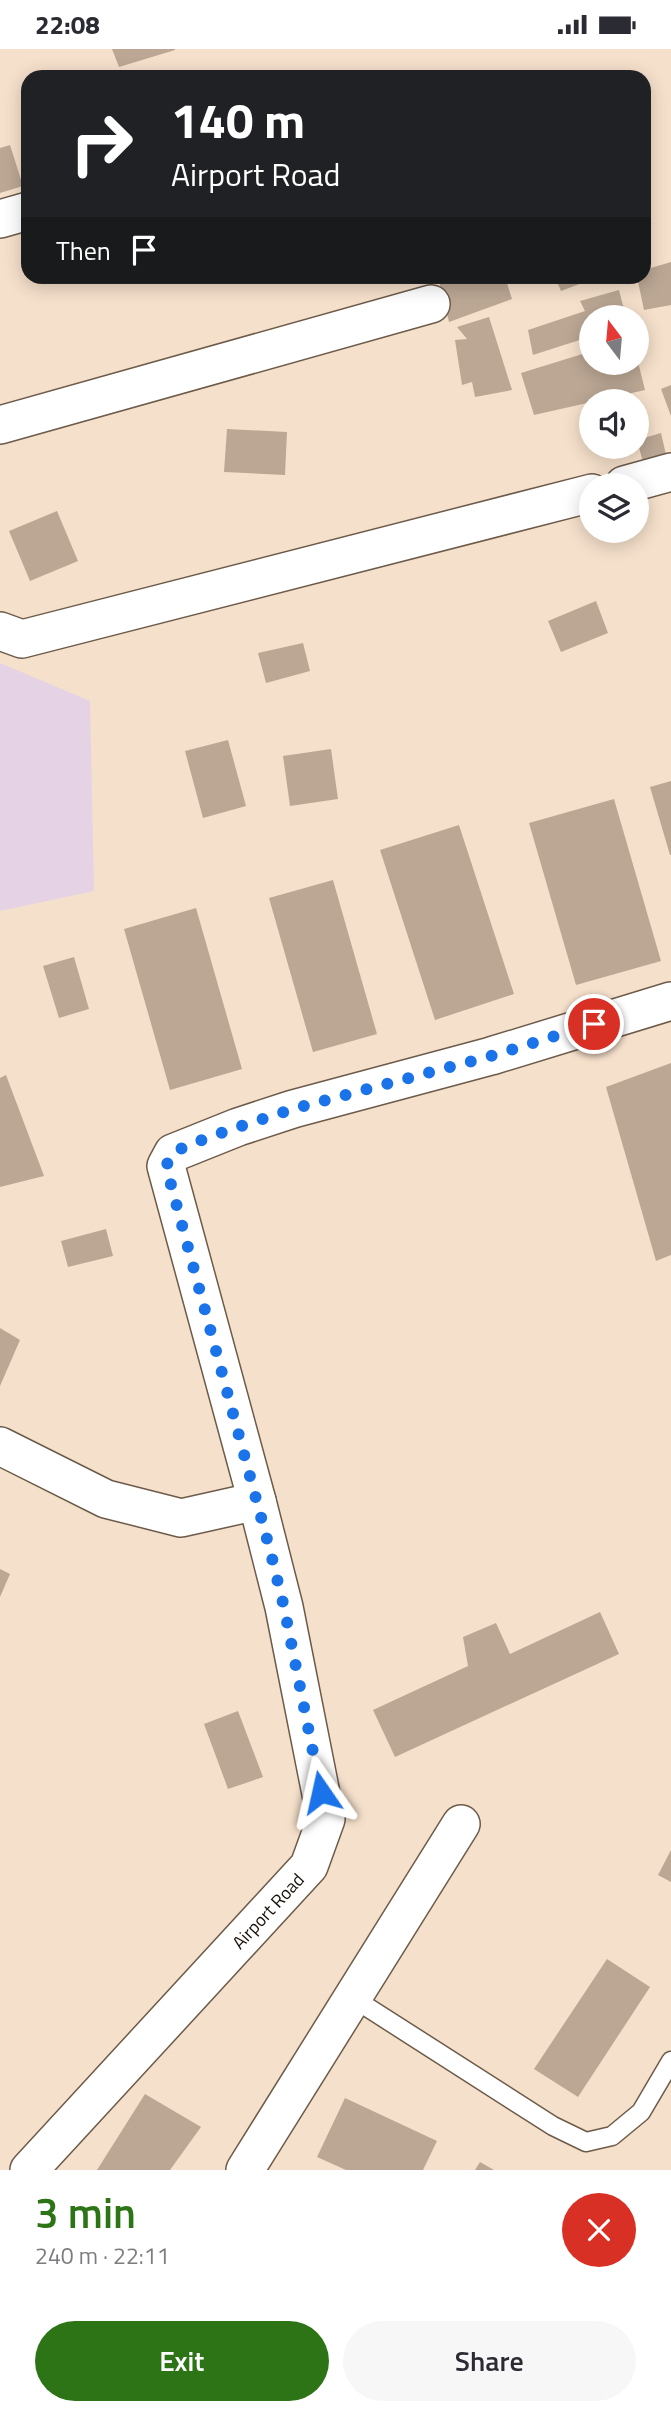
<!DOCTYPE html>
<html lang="en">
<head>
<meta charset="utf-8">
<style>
	body { margin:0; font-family:"Titillium Web",sans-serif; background:#f7f7f7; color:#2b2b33; height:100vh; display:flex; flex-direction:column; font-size:26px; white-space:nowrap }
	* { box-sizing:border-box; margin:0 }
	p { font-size:23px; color:#7c7c81 }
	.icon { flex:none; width:38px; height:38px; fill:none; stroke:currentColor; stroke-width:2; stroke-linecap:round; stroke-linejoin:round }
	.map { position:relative; height:2121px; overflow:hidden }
	.panel { display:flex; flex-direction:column; background:#fff; flex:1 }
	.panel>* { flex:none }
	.hud { position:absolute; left:21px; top:21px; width:630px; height:214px; border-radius:21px; box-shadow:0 4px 18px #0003; background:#202124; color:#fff; overflow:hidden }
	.needle { width:46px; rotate:344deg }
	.tools { position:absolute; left:579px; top:256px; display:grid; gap:14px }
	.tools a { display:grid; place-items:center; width:70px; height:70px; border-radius:50%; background:#fff; box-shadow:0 4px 18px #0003; font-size:35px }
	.pin { position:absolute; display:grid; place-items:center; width:60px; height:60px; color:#fff; margin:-30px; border:4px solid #fff; border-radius:50%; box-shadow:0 2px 7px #0007 }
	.me { position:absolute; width:77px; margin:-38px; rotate:349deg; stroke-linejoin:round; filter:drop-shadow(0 0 5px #0008) }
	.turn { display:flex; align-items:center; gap:24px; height:147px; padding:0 35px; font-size:32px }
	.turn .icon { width:91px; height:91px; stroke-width:2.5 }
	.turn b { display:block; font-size:49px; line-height:60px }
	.then { display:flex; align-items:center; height:66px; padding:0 35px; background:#0003; gap:14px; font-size:26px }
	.round { display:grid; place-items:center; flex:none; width:74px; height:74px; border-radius:37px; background:#f7f7f7 }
	.headline { display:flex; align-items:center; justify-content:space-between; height:119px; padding:0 35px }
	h1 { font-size:42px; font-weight:600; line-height:52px; color:#2d7416 }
	.primary-button { display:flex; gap:14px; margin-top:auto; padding:14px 35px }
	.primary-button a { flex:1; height:80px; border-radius:42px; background:#2d7416; color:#fff; font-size:28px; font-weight:600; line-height:80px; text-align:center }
	.primary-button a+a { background:#f7f7f7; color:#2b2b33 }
	.status { display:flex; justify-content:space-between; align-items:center; height:49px; padding:0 35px; background:#fff; direction:ltr }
	.status svg { height:19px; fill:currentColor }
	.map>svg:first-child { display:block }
	.industrial { fill:#e5d3e5 }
	.building { fill:#bba794 }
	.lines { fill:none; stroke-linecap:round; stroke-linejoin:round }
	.service-casing { stroke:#6d5b4a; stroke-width:21 }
	.minor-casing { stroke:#6d5b4a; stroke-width:40 }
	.service { stroke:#fff; stroke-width:18 }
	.minor { stroke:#fff; stroke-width:37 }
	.route { stroke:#1a73e8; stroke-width:12; stroke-dasharray:0 21.6 }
	.labels { text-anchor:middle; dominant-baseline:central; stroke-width:6; stroke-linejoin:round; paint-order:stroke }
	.street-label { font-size:18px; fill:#18110a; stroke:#fff }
</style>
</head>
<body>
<div class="status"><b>22:08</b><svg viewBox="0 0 49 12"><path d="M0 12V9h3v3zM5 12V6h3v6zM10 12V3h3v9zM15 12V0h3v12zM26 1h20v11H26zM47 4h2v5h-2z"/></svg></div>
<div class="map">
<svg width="671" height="2121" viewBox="0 0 671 2121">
	<rect width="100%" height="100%" fill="#f5e0cb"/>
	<path class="industrial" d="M0,614L90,652L94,842L0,862Z"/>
	<g class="building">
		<path d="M112,0H175V1L119,18Z"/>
		<path d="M10,96L23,137L0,144V99Z"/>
		<path d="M671,213V256L644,261L637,228H644V221Z"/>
		<path d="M131,228H155L134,235Z"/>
		<path d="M438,228H505L512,250L449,273Z"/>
		<path d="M555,228H598L561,242Z"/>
		<path d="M619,241L626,268H592V287L533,306L528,281L585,262L580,252Z"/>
		<path d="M489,268L512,341L475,348L472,333L462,336L455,291L467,290L457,278Z"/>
		<path d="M592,302V313H638L645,341L534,366L521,324Z"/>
		<path d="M671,336V367L661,340Z"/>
		<path d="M227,380L287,383L285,426L224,423Z"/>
		<path d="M661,384L667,410L644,417L637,391Z"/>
		<path d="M57,462L78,512L30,532L9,482Z"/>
		<path d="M596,552L608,584L561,603L548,572Z"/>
		<path d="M303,594L310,622L266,634L258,604Z"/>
		<path d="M228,691L246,757L203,769L185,702Z"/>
		<path d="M331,700L338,750L290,757L283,707Z"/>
		<path d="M671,732V806H670L650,738Z"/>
		<path d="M614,750L661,912L576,936L529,774Z"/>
		<path d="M459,776L514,945L435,971L380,801Z"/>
		<path d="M333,831L377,985L313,1003L269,849Z"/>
		<path d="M196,859L242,1020L170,1041L124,880Z"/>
		<path d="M74,908L89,960L59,969L43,917Z"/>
		<path d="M671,1014V1206L656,1212L606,1038Z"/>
		<path d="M6,1026L44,1127L0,1138V1029Z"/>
		<path d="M106,1180L113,1207L68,1218L61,1192Z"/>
		<path d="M0,1279L20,1291L0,1337Z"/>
		<path d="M0,1520L10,1525L0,1548Z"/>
		<path d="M600,1563L619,1605L395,1708L373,1661L468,1617L463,1588L496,1574L510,1605Z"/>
		<path d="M238,1662L263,1728L228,1740L204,1675Z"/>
		<path d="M671,1801V1833L658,1826Z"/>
		<path d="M607,1910L650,1938L578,2048L534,2020Z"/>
		<path d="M145,2045L201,2078L170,2121H97Z"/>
		<path d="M345,2049L437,2092L423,2121H346L317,2108Z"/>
		<path d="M480,2113L494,2121H475Z"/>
	</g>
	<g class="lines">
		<g class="service-casing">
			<path id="service" d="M353,1949L553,2077L586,2093L612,2087L641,2063L671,2012"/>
		</g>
		<g class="minor-casing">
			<g id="minor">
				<path d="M0,170L28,162"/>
				<path d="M0,376L431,255"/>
				<path d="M624,436L671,423"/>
				<path d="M0,582L22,590L592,444"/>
				<path d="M0,1397L106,1450L181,1469L257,1452"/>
				<path d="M29,2121L309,1817L326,1770L284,1558L257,1452L166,1117L173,1104L238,1078L293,1060L491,1007L671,952"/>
				<path d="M245,2121L461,1775"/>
			</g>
		</g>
		<use href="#service" class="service"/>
		<use href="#minor" class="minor"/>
	</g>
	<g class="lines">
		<path class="route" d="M321,1743L284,1558L271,1505L166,1117L173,1104L188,1096L238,1078L293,1060L491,1007L594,975"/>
	</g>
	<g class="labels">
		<g class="street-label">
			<text transform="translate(268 1862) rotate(-47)">Airport Road</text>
		</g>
	</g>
</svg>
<div class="tools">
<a><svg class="needle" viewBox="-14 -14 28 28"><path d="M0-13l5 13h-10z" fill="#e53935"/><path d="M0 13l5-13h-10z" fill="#7c7c81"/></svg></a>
<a><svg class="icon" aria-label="sound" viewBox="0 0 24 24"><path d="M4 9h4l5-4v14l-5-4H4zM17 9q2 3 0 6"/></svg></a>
<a><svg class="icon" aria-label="layers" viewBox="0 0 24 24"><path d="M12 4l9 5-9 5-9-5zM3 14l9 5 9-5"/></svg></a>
</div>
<div class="pin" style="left:594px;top:975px;background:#d93025"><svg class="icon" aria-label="arrive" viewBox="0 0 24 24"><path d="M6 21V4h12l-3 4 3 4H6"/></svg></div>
<svg class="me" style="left:321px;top:1743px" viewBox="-20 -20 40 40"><path d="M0-17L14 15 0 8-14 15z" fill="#1a73e8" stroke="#fff" stroke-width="4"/></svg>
<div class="hud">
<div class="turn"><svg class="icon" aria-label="right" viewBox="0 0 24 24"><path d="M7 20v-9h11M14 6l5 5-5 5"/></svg><div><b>140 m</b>Airport Road</div></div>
<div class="then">Then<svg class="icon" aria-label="arrive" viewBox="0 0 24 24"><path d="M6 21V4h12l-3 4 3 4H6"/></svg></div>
</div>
</div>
<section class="panel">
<div class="headline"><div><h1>3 min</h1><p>240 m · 22:11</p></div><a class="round" style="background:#d93025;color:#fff"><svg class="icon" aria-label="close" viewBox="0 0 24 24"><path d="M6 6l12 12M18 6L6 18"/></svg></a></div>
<div class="primary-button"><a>Exit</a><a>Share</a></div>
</section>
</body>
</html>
